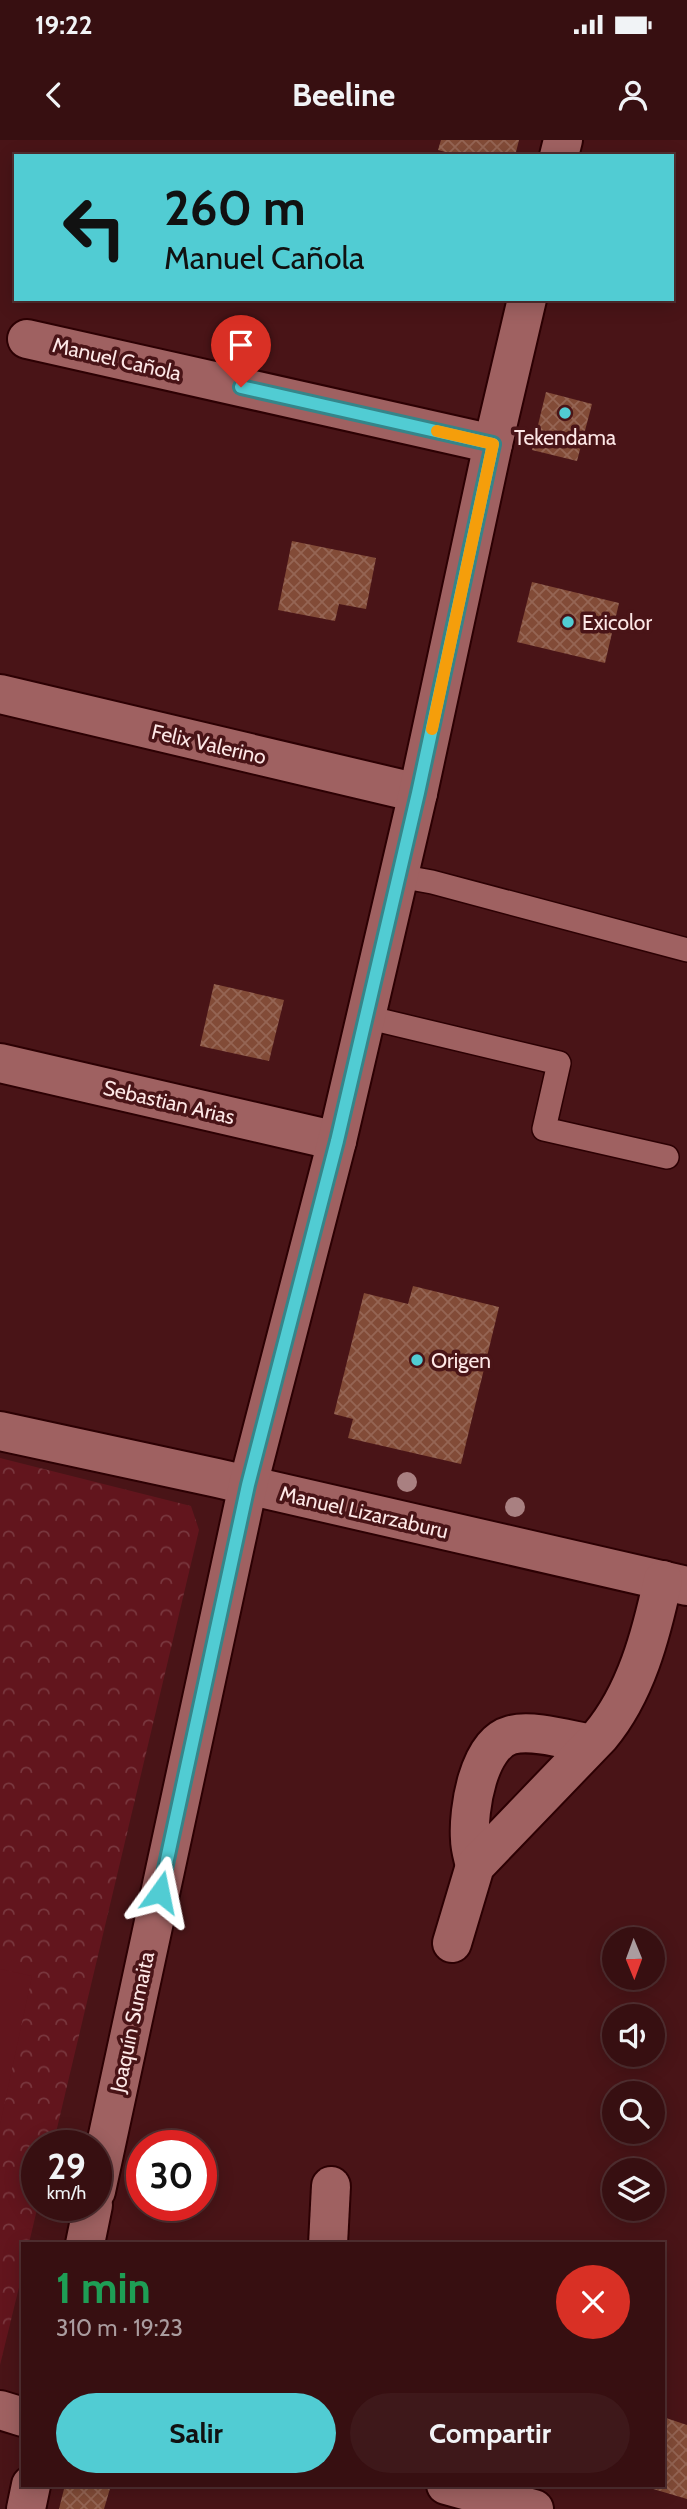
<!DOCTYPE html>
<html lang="es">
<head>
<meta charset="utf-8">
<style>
	body { margin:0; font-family:Cabin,sans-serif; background:#3e181a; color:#f1f3f6; height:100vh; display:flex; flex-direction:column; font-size:26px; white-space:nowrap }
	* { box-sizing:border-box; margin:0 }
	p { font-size:23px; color:#aa9c9f }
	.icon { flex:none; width:38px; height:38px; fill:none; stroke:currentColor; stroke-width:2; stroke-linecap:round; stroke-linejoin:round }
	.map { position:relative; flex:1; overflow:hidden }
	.details { position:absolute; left:21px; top:2102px; width:644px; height:245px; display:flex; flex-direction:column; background:#370f11; border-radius:0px; box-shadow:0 4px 18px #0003,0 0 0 2px #512f31 }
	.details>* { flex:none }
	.top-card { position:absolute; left:14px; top:14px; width:660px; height:147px; border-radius:0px; box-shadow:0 4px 18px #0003,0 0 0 2px #512f31; background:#51ccd3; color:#111; overflow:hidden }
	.needle { width:46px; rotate:179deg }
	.buttons { position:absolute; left:602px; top:1787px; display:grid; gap:14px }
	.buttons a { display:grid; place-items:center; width:63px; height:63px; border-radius:50%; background:#370f11; box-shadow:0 4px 18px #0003,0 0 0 2px #512f31; font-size:35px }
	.speed { position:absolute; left:21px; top:1990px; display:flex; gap:14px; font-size:35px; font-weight:700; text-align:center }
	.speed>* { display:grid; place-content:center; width:91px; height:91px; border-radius:50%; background:#370f11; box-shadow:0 4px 18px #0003,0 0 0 2px #512f31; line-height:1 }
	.speed small { font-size:18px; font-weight:400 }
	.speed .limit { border:10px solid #d22; background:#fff; color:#111 }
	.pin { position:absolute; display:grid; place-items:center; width:60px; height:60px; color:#fff; margin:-72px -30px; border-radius:50% 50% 50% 0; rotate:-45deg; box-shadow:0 0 7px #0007 }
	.pin .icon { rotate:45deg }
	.me { position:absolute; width:77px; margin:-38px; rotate:12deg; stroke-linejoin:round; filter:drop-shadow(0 0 5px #0008) }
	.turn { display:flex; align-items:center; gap:24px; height:147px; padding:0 35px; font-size:32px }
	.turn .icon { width:91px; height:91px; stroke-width:2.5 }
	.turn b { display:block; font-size:49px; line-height:60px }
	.round { display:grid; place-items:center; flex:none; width:74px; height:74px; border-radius:37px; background:#3e181a }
	.headline { display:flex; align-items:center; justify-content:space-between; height:119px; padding:0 35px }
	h1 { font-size:42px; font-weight:800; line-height:52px; color:#1e9e55 }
	.cta { display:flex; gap:14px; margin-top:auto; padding:14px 35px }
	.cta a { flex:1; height:80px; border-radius:42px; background:#51ccd3; color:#111; font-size:28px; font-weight:800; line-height:80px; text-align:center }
	.cta a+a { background:#3e181a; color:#f1f3f6 }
	.status { display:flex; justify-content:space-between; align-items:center; height:49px; padding:0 35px; background:#370f11; direction:ltr }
	.status svg { height:19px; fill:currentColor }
	header { display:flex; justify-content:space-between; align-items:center; height:91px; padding:0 35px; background:#370f11; font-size:32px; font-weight:800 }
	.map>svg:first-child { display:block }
	.park { fill:url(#park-crowns) }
	.garden { fill:#62151d }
	.building { fill:url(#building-cross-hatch) }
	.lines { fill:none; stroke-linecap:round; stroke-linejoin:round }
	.service-casing { stroke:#2c0003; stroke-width:26 }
	.minor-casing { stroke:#2c0003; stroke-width:42 }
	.service { stroke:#9f6161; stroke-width:23 }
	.minor { stroke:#9f6161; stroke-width:38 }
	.tree { fill:#a98081 }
	.route-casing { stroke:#358589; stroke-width:18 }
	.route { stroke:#51ccd3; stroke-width:12 }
	.slow { stroke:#f59e0b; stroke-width:12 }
	.poi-dot { fill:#51ccd3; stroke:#491417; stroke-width:2.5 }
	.labels { text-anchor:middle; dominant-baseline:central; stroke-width:7; stroke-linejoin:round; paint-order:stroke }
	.street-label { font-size:21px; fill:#fde7e6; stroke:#491417 }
	.poi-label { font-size:21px; fill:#fde7e6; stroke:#491417; text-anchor:start }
</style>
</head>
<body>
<div class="status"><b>19:22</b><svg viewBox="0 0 49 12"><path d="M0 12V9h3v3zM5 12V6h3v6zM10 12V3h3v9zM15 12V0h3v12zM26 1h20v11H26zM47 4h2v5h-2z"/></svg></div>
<header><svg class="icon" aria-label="back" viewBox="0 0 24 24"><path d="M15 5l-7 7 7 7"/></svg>Beeline<svg class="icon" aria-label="person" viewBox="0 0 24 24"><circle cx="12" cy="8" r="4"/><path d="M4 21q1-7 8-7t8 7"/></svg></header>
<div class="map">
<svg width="687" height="2369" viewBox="0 0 687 2369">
	<defs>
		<pattern id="park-crowns" width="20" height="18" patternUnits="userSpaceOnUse" patternTransform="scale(1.75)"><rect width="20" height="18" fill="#62151d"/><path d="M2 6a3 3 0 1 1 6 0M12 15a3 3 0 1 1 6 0" fill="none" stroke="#79373e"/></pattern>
		<pattern id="building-cross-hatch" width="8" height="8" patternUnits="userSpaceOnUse" patternTransform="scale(1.75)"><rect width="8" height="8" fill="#824b37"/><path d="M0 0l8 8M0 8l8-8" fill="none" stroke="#956554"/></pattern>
	</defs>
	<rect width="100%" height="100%" fill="#491417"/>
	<path class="park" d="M0,1318L191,1366L199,1390L53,2005L37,2006L38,2065L29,2103L23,2104V2131L0,2225Z"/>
	<path class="garden" d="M0,1829L32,1836L0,1985Z"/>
	<g class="building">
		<path d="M441,0H519L515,16H460L438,10Z"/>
		<path d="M546,252L592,264L577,321L532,310Z"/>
		<path d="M292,401L376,418L366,469L339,464L335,481L278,470Z"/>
		<path d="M532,442L619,463L605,523L517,502Z"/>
		<path d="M214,844L284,860L269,921L200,906Z"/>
		<path d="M413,1146L499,1167L461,1324L348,1298L353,1279L334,1274L364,1153L408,1164Z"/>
		<path d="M663,2277L687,2285V2359L643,2346L663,2345Z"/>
		<path d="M65,2345H111L104,2369H59Z"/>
	</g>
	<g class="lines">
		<g class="service-casing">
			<g id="service">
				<path d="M399,736L432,742L687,810"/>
				<path d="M366,877L559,923L544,989L667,1017"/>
			</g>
		</g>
		<g class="minor-casing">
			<g id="minor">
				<path d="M559,16L563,0"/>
				<path d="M27,199L493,304"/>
				<path d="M0,554L418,653"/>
				<path d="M0,923L337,1001"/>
				<path d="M0,1291L217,1338L687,1446"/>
				<path d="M475,1726C473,1717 470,1708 470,1699C468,1670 478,1604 511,1595C532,1589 569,1600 591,1604"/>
				<path d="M452,1803L475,1726L600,1596C636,1553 651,1495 663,1440"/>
				<path d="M96,2051L248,1345L337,1001L418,653L493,304L527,159"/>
				<path d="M85,2104L93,2065"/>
				<path d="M328,2104L331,2046"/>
				<path d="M0,2270L23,2277"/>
				<path d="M446,2345L534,2369"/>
				<path d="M26,2369L31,2345"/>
			</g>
		</g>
		<use href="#service" class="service"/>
		<use href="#minor" class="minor"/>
	</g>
	<g class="tree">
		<circle cx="407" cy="1342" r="10"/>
		<circle cx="515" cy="1367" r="10"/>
	</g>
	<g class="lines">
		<g class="route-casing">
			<path id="route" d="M160,1752L248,1345L337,1001L418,653L493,304L241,247"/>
		</g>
		<use href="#route" class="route"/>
		<path class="slow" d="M432,589L493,304L437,291"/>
	</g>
	<g class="poi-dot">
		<circle cx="565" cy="273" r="7"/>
		<circle cx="568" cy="482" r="7"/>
		<circle cx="417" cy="1220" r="7"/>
	</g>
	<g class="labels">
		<g class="street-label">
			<text transform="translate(117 219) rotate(13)">Manuel Cañola</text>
			<text transform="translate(209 604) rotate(13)">Felix Valerino</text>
			<text transform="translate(169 962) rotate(13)">Sebastian Arias</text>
			<text transform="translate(364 1372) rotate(13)">Manuel Lizarzaburu</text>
			<text transform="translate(132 1882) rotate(-78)">Joaquín Sumaita</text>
		</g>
		<g class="poi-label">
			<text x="565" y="297" text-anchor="middle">Tekendama</text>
			<text x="582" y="482">Exicolor</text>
			<text x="431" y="1220">Origen</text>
		</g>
	</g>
</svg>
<div class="buttons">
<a><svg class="needle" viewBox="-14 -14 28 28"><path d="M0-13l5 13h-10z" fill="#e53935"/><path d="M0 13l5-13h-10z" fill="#aa9c9f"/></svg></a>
<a><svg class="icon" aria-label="sound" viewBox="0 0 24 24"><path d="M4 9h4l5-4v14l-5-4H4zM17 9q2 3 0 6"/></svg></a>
<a><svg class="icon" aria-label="search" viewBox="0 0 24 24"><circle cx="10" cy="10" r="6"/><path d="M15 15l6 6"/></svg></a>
<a><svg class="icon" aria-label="layers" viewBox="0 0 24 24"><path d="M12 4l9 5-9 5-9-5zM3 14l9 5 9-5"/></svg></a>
</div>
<div class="speed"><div>29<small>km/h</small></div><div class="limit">30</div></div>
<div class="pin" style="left:241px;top:247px;background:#d93025"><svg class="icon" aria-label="arrive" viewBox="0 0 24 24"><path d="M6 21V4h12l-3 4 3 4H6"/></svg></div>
<svg class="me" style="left:160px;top:1752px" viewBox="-20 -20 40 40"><path d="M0-17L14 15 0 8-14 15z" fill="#51ccd3" stroke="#fff" stroke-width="4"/></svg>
<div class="top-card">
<div class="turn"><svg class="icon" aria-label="left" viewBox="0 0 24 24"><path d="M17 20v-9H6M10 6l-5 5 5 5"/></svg><div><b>260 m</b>Manuel Cañola</div></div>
</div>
<section class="details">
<div class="headline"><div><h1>1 min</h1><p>310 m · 19:23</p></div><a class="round" style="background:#d93025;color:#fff"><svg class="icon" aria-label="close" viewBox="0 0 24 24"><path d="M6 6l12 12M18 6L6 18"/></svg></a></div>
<div class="cta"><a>Salir</a><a>Compartir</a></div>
</section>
</div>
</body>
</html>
